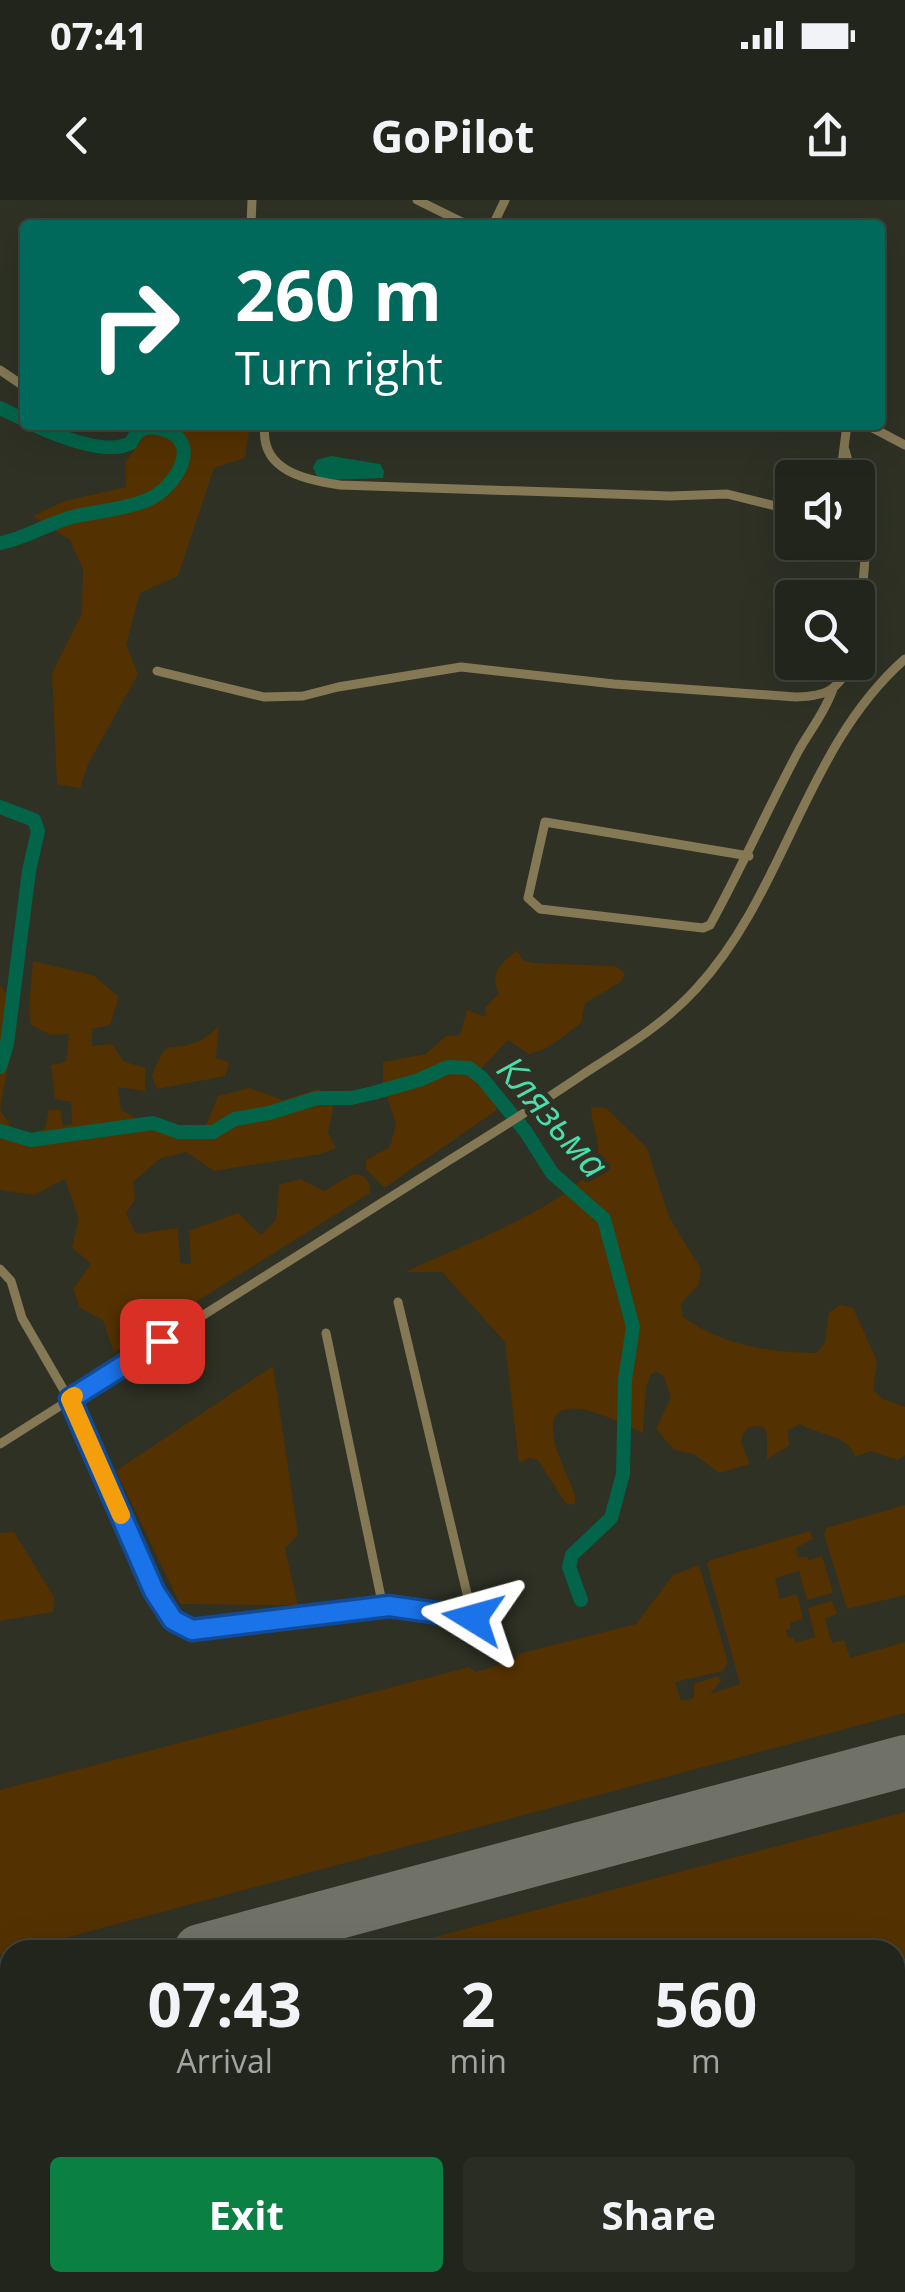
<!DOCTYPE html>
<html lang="en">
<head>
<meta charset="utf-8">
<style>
	body { margin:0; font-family:"Open Sans",sans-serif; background:#2a2d24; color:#f1f3f6; height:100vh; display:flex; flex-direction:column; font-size:38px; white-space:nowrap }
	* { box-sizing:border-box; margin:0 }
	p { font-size:32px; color:#a2a5a3 }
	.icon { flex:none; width:55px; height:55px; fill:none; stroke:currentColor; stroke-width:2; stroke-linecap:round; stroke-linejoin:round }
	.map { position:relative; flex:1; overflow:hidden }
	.side { position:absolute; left:0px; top:1740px; width:905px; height:352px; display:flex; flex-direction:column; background:#22251b; border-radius:30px 30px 0 0; box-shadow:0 10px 40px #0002,0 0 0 2px #3f423a }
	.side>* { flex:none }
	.hud { position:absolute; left:20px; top:20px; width:865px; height:210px; border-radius:10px; box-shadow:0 10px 40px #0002,0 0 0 2px #3f423a; background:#00695c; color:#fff; overflow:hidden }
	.tools { position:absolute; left:775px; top:260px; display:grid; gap:20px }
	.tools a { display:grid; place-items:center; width:100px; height:100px; border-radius:10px; background:#22251b; box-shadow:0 10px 40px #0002,0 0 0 2px #3f423a; font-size:50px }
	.pin { position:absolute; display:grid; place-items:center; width:85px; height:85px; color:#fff; margin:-42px; border-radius:20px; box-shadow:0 5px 15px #0006 }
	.me { position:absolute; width:110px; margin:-55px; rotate:278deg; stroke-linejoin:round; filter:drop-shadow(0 0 8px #0008) }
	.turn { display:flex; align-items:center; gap:35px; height:210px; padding:0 50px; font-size:45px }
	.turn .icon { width:130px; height:130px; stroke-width:2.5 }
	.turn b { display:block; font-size:70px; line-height:85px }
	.eta { display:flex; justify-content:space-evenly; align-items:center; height:170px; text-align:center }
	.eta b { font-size:60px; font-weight:700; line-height:70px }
	.action { display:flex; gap:20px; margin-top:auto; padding:20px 50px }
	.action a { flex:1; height:115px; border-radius:10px; background:#0b8043; color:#fff; font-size:40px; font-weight:700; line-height:115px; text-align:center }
	.action a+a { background:#2a2d24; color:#f1f3f6 }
	.status { display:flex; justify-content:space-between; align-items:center; height:70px; padding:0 50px; background:#22251b; direction:ltr }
	.status svg { height:28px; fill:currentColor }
	header { display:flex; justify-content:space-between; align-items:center; height:130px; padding:0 50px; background:#22251b; font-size:45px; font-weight:700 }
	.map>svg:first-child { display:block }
	.green { fill:#543100 }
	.water { fill:#02654a }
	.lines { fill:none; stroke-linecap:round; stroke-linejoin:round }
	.river { stroke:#02654a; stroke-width:14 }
	.taxiway { stroke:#707268; stroke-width:20 }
	.runway { stroke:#707268; stroke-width:52 }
	.minor { stroke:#847855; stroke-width:9 }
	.route-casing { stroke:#114b97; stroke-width:25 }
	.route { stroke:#1a73e8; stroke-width:18 }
	.slow { stroke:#f59e0b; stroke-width:18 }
	.labels { text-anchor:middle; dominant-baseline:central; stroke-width:10; stroke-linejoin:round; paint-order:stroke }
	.water-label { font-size:38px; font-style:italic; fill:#49deac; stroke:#2e3124 }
</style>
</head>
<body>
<div class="status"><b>07:41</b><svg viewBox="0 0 49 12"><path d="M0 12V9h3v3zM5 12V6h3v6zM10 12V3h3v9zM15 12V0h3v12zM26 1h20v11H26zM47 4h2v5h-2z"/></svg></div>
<header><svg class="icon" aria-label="back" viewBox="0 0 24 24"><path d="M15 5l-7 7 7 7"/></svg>GoPilot<svg class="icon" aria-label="share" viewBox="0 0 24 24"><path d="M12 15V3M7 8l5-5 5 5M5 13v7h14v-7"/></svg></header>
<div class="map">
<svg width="905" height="2092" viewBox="0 0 905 2092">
	<rect width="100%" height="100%" fill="#2e3124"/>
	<g class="green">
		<path d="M152,225H250L245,258L214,268L178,376L140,393L126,444L138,474L88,564L80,588L57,584L52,473L82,413L83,369L70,340L33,316L65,301L126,287L125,263Z"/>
		<path d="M517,751L523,760L533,763L615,766L625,773L621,782L585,803L581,823C562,836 553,848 529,854L508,840L477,873V884L494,900L497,910L384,988L366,969V960L390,947L396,924L383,884V862L426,854L446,836L460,835L467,810L486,817L485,808L499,793C488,775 502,761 517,751Z"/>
		<path d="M33,761L93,775L119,797L110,825L92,829V846L112,844L123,861L145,868V891L118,887L121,910L159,931L205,928L218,896L249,888L283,900L318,889L334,903L328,933L336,948L321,954L214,971L186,952L161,958L133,982L135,1000L126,1013L136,1034L178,1028L180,1063L191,1064L189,1031L238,1013L261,1035L276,1020L279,985L300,979L324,991L353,974L364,976L369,983L370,993L114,1153L103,1120L80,1108L73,1089L91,1064L72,1047L79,1019L65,979L34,995L0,990V785L18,809L0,910L12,928L31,933L45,929L49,910H61L63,926L72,924L71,902L55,899L51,865L66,862L69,834L51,835L31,825L29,807Z"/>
		<path d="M219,827L216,858L229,862L225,876L157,889L152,876C169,832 167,855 199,841C205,839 213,831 219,827Z"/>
		<path d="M591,907L606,908L647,948L669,1017L701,1069L699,1084L681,1104L683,1117C722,1145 770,1153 817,1153L825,1142L829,1113L840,1105L853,1108L877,1161L873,1190L883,1199L905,1207V1255L898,1260L871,1251L855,1257C849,1235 818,1235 800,1224L788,1230L789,1246L767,1259V1234L764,1228C751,1223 743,1229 741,1242L750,1264L719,1273L694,1254L674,1250L656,1229L671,1197L663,1175L657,1172L651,1174L646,1187L643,1233C626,1226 555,1186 553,1226C552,1249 568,1274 575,1295V1303L569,1305L564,1301L538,1260L529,1258L519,1263L505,1142L442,1072H405C447,1052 583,1001 596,960C602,942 591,926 591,907Z"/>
		<path d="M273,1166L298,1334L285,1349L298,1405L180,1404L116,1271Z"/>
		<path d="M905,1305V1395L847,1409L824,1334L826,1328Z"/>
		<path d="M810,1331L813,1339L796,1348L798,1358L807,1356L809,1360L822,1356L833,1393L807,1400L799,1371L775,1378L780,1399L797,1394L803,1419L790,1423L791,1428L786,1430L788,1438L793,1437L795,1443L815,1437L808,1408L832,1401L837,1414L825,1419L832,1443L844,1440L850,1458L905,1442V1513L20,1750H10L0,1755V1590L469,1467L476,1472L515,1460L518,1454L636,1424L673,1375L699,1365L728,1462L723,1471L675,1482L681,1501L694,1498V1484L717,1476L722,1480L710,1494L740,1484L707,1364L711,1360Z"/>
		<path d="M14,1332L54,1397L53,1412L0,1421V1333Z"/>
		<path d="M905,1612V1757L895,1759V1750H386Z"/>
		<path d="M10,1851V1994L0,1996V1854Z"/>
		<path d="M10,2067V2082L81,2083L45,2092H0V2070Z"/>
		<path d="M607,2083H665L678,2092H603Z"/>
		<path d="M780,2083V2082L860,2083L850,2088L824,2086L814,2092H778Z"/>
	</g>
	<path class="water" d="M331,256L380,264L384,271L383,278L326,280L317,277L313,267L317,260Z"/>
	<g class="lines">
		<g class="river">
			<path d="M0,208L25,220"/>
			<path d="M0,343C24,339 47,324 72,317C96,311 124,310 147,300C175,289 206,240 161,229C146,225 137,229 131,243C106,256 58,236 34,225"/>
			<path d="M0,607L34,620L38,631L29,671L7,844L0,867"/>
			<path d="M0,931L31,940L153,923L178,932H213L235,919L269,913L317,898H351L373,893L419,880L448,867L469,868L482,878L526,932L552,973L604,1019L633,1127L625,1180L623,1274L611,1318L572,1355L569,1367L581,1400"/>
			<path d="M895,1953L905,1954"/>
		</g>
		<g class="taxiway">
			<path d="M895,1793L905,1790"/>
			<path d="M0,2033L10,2030"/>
		</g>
		<g class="runway">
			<path d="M200,1750L905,1561"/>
			<path d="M0,1804L10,1801"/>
		</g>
		<g class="minor">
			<path d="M417,0L468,25"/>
			<path d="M251,25L252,0"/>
			<path d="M493,25L505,0"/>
			<path d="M0,170L25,187"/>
			<path d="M265,225C259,271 306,280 340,285L670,296L727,294L792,310"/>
			<path d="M867,225L905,245"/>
			<path d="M845,250L853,278"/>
			<path d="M840,278L847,225"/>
			<path d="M858,291L867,333L858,447"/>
			<path d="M157,471L264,497L303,496L338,487L461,467L614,484L796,497C828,496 836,491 853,462"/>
			<path d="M749,656L545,622L528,698L540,709L703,728L710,725C742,667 768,608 799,550C811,529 825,512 833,489"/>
			<path d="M0,1069L11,1081L22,1118L69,1199L154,1391L173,1420L192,1431L389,1406L473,1419L398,1102"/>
			<path d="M326,1133L383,1407"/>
			<path d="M0,1244C149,1149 298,1055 448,961C495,932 542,902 588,871C626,847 665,823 696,789C786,692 804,548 905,459"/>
		</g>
	</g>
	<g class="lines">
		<g class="route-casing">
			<path id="route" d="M162,1141L70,1199L154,1391L173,1420L192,1430L389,1406L473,1418"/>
		</g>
		<use href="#route" class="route"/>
		<path class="slow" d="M74,1196L70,1199L121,1315"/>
	</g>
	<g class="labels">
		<g class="water-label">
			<text transform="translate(554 916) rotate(49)">Клязьма</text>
		</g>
	</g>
</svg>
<div class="tools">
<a><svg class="icon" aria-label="sound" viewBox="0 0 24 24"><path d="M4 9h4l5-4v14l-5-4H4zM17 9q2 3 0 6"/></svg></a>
<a><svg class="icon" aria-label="search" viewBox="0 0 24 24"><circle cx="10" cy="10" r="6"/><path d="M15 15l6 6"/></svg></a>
</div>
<div class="pin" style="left:162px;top:1141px;background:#d93025"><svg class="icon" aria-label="arrive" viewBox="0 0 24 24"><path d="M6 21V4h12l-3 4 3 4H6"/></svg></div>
<svg class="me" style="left:473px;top:1418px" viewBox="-20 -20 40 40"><path d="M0-17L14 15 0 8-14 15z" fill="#1a73e8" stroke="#fff" stroke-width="4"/></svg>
<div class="hud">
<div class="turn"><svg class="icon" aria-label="right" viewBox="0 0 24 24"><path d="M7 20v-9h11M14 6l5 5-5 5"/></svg><div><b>260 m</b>Turn right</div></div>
</div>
<section class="side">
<div class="eta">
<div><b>07:43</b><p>Arrival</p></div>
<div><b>2</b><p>min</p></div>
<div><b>560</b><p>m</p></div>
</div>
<div class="action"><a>Exit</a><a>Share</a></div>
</section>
</div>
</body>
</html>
